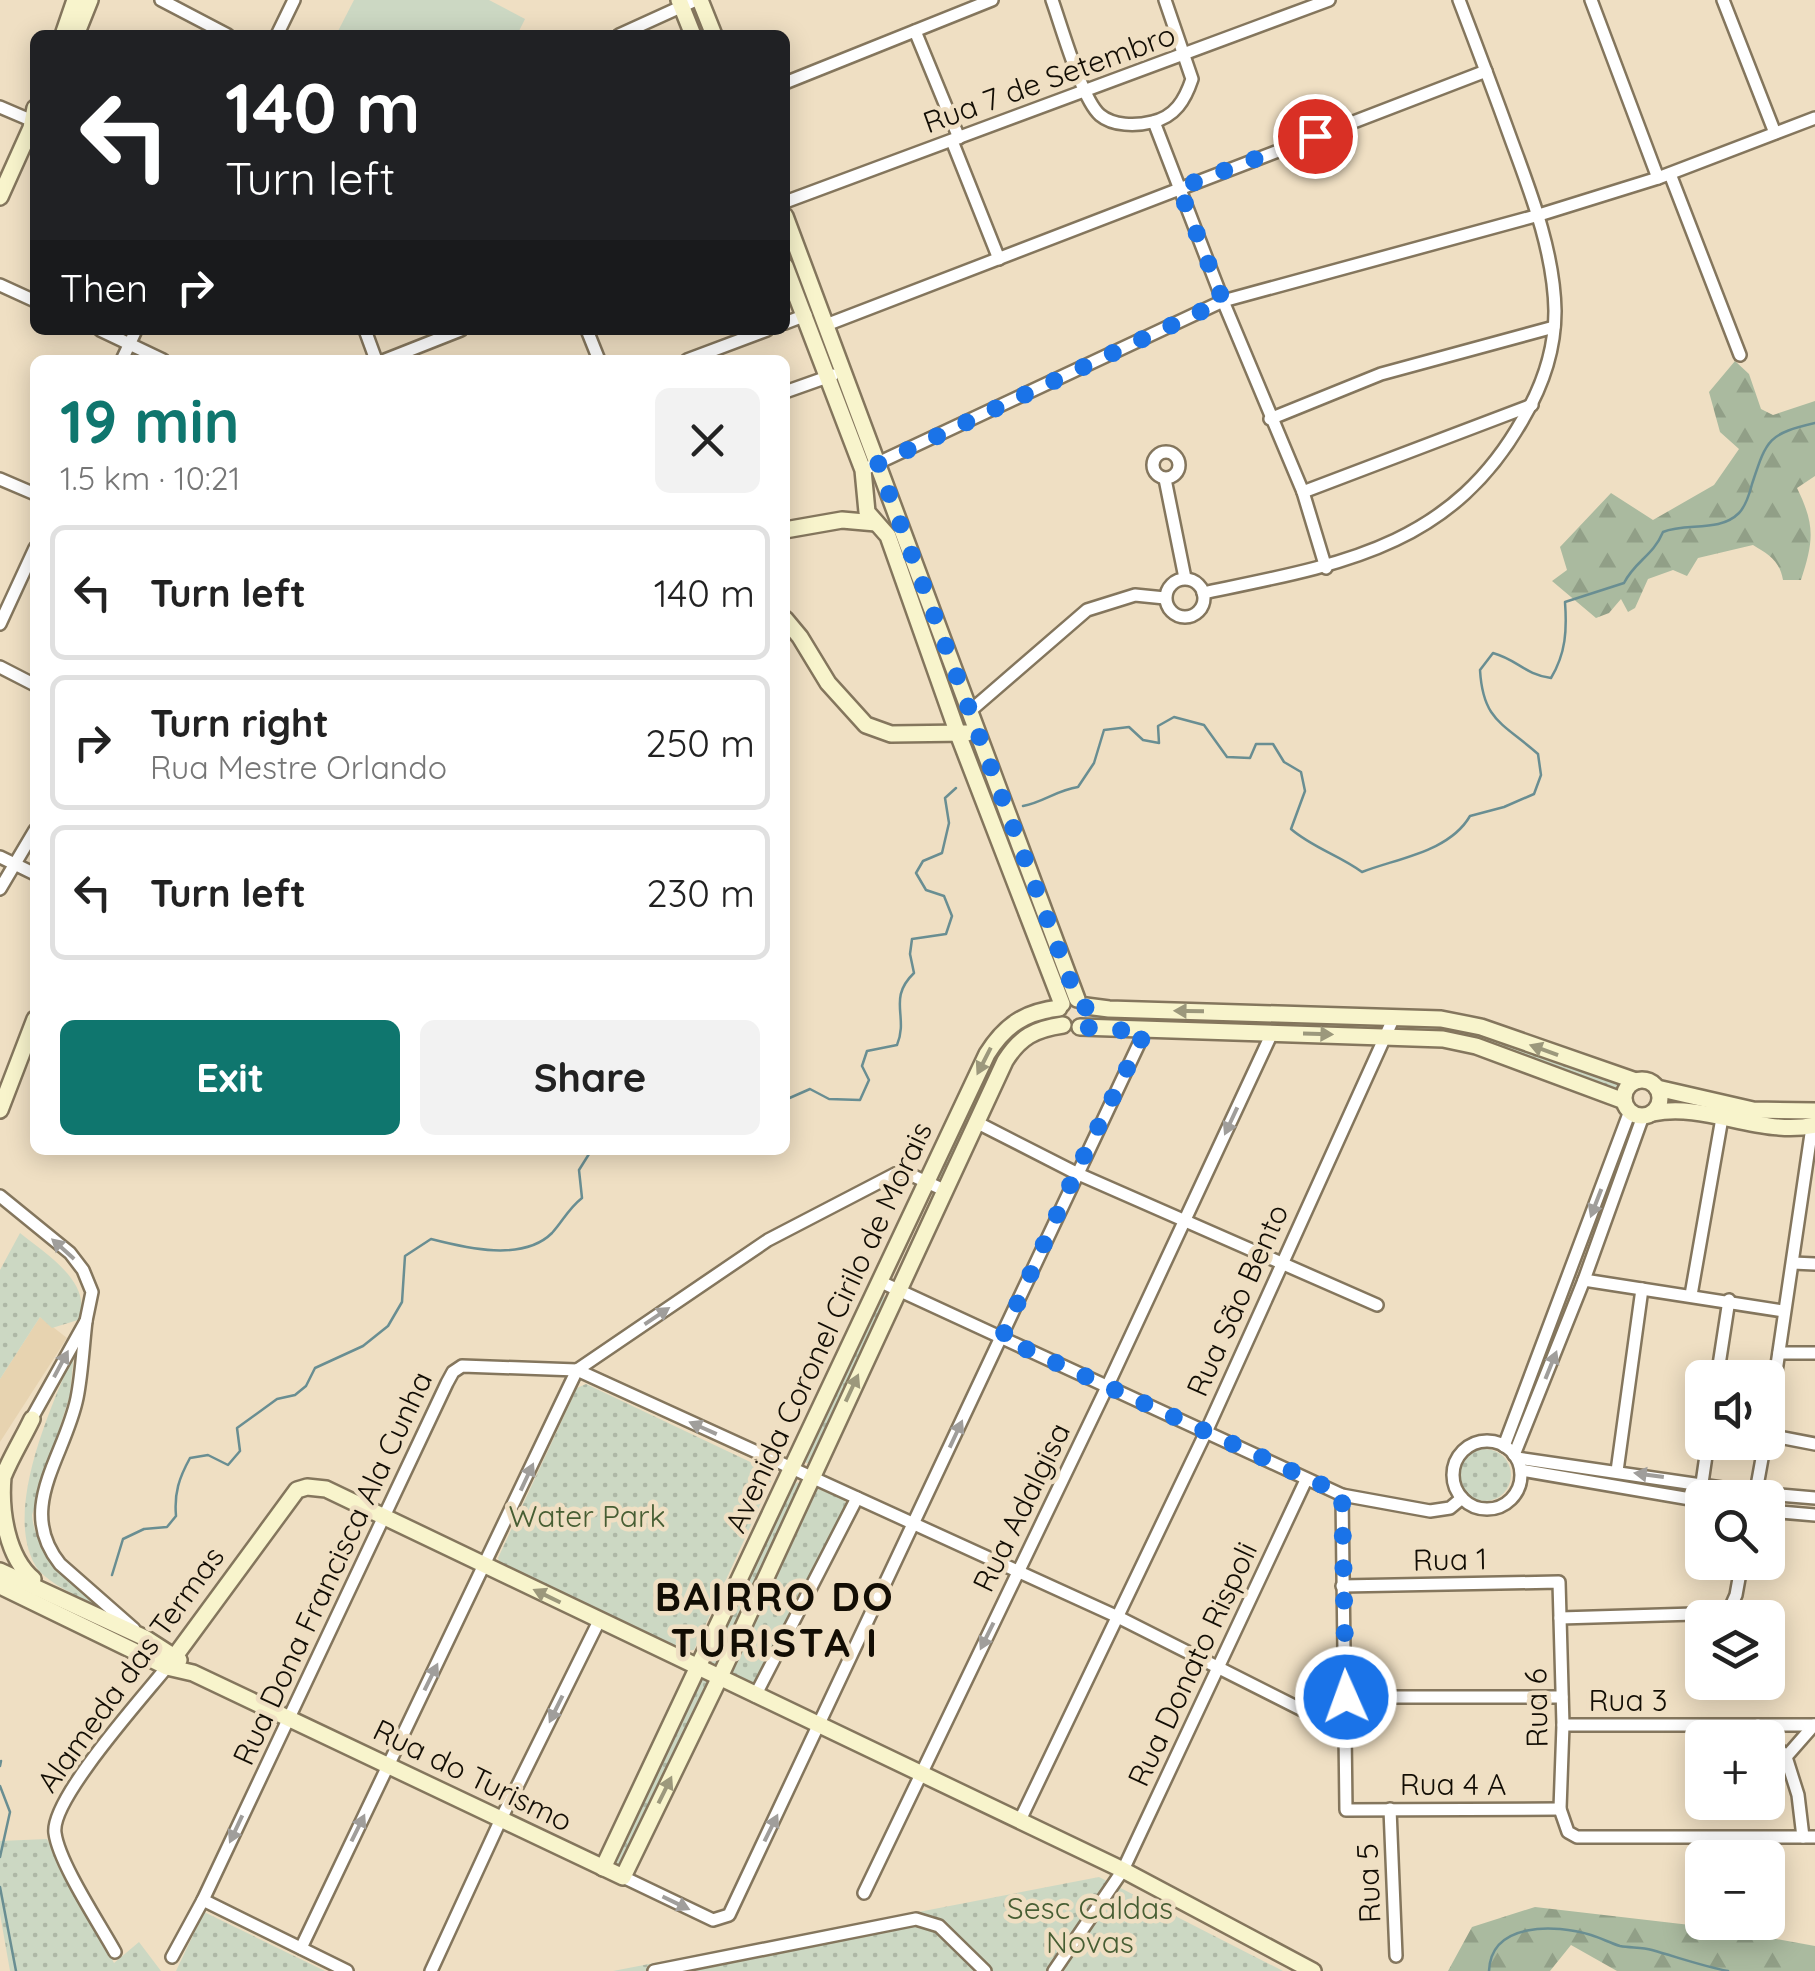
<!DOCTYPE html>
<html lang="en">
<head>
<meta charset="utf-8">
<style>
	body { margin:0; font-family:Quicksand,sans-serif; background:#f2f2f2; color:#222; height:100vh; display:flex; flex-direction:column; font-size:38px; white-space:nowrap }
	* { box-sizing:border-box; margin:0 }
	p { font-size:32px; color:#767676 }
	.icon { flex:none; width:55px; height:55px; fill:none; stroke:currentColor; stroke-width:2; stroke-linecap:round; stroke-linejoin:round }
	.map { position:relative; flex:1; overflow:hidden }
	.side { position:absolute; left:30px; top:355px; width:760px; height:800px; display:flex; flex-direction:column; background:#fff; border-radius:15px; box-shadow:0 5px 25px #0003 }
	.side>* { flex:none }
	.hud { position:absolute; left:30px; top:30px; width:760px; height:305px; border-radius:15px; box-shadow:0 5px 25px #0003; background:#202124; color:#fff; overflow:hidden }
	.controls { position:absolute; left:1685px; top:1360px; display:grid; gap:20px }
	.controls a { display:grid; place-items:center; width:100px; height:100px; border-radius:15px; background:#fff; box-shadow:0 5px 25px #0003; font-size:50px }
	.pin { position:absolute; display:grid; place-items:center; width:85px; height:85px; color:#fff; margin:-42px; border:5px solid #fff; border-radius:50%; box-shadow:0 2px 10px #0007 }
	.me { position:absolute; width:110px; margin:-55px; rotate:358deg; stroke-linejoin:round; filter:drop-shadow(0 0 8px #0008) }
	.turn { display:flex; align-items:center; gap:35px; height:210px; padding:0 30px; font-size:45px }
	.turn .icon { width:130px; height:130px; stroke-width:2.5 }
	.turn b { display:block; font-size:70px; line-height:85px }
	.then { display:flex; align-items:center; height:95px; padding:0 30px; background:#0003; gap:20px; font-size:38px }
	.round { display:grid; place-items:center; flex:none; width:105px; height:105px; border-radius:15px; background:#f2f2f2 }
	.summary { display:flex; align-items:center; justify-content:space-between; height:170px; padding:0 30px }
	h1 { font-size:60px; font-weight:700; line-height:75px; color:#0f766e }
	.action { display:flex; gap:20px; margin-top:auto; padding:20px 30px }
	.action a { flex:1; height:115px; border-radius:15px; background:#0f766e; color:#fff; font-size:40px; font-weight:700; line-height:115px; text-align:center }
	.action a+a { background:#f2f2f2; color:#222 }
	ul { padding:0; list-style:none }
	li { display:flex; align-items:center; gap:30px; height:135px; margin:0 20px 15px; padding:0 10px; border:5px solid #e0e0e0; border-radius:15px }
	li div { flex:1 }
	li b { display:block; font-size:38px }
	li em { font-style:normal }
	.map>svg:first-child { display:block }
	.built { fill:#e7d3b0 }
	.green { fill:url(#green-dots) }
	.forest { fill:url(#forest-firs) }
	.pitch { fill:#ccd8c3 }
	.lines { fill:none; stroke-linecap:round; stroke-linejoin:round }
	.stream { stroke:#698e92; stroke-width:2.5 }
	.street-casing { stroke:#84765d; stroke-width:16 }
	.secondary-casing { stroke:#84765d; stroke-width:20 }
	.street { stroke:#fff; stroke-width:11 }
	.secondary { stroke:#f8f4cc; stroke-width:15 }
	.oneway { fill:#9c987c }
	.oneway2 { fill:#a09e9b }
	.route { stroke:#1a73e8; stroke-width:18; stroke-dasharray:0 32.4 }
	.labels { text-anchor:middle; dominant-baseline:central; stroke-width:9; stroke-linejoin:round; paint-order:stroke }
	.street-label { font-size:30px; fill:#120d04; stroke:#efdfc3 }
	.park-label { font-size:30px; fill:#475e33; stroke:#efdfc3 }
	.district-label { font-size:40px; font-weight:bold; letter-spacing:2.5px; fill:#120d04; stroke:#efdfc3 }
</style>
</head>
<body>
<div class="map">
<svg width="1815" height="1971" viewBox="0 0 1815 1971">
	<defs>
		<pattern id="green-dots" width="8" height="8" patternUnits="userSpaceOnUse" patternTransform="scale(2.5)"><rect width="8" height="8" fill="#ccd8c3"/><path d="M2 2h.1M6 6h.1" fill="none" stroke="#aeb8a6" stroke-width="1.8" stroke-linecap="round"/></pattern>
		<pattern id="forest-firs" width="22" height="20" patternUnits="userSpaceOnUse" patternTransform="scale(2.5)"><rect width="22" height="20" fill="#aaba9f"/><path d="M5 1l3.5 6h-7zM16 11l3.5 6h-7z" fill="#919f87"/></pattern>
	</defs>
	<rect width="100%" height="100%" fill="#efdfc3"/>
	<path class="built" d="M40,1317L67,1338L0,1442V1379Z"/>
	<g class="green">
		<path d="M1097,1015L1426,1023L1476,1032L1619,1084L1622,1089L1617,1092L1475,1040L1092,1022L1093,1016Z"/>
		<path d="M1032,1021L1006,1048L943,1180L937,1182L994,1055L1006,1037Z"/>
		<path d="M20,1233C44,1253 95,1283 78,1320L52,1328L40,1317L0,1379V1270Z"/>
		<path d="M886,1296L887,1299L811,1463H806L805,1457L879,1298Z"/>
		<path d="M74,1353L70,1395L32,1515C35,1556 77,1584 105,1611C85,1599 56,1588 39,1571C0,1518 50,1409 74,1353Z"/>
		<path d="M586,1384L769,1471L771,1481L694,1650L683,1651L500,1563L498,1558L577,1388Z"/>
		<circle cx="1485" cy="1475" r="26"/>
		<path d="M798,1482L801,1488L715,1669L709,1663L793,1485Z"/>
		<path d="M816,1488L843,1499L848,1506L755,1689L729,1674Z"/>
		<path d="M708,1678V1684L619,1869L614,1863L702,1680Z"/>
		<path d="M47,1839L114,1963L139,1942L161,1971H10L0,1914V1841Z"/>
		<path d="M1099,1877L1283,1971H613Z"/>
		<path d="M204,1912L325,1971H176Z"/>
	</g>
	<g class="forest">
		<path d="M1735,361L1749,374L1761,409L1773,415L1815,401V476L1797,488C1815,525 1814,540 1801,580H1783C1780,561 1768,554 1753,545L1698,558L1687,576L1673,570L1648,579L1635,608L1628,612L1621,599L1609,613L1596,618L1552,581L1567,570L1560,547L1611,493L1653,520L1714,485L1739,449L1720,432L1709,392Z"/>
		<path d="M1535,1907L1716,1928L1815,1946V1971H1617L1571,1945L1550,1971H1448L1472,1927Z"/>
	</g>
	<path class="pitch" d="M354,0H489L525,19L517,35H336Z"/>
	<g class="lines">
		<g class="stream">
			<path d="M1023,806C1044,802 1057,790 1078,787L1094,763L1104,730L1129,727L1143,740L1159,743L1158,726L1174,717L1204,725L1227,757L1250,758L1256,744H1273L1284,762L1301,772L1305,791L1291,829C1313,848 1339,855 1362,872C1398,858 1449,852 1470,816L1504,807L1534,794L1541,775L1538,754C1503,723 1483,721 1480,670L1493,653C1518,660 1524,674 1551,678C1566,653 1567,630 1565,602L1624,583C1635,561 1653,556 1663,532C1686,522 1719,533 1739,513C1745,507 1750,493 1752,484C1767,439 1768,434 1815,423"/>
			<path d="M785,1100L810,1089L829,1099L860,1100L869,1080L862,1066L867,1051L897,1045C909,1016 887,999 914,973L910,954L912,939L946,934L952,916L944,896L926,890L916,873L923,861L942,853L949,823L945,798L956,788"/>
			<path d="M685,1150H689"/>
			<path d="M112,1575L123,1539L144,1529L167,1527L176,1516C174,1493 179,1478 190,1458L208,1455L228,1465L240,1451L237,1428L277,1399L295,1395L306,1386L315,1368L363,1346L388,1326L402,1302L405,1256L431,1239C466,1248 523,1262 552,1233C563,1221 568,1209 582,1198L579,1170L589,1154L608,1150"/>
			<path d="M0,1766L1,1761"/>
			<path d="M0,1786L10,1812L0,1857"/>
			<path d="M0,1887L16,1971"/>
			<path d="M1489,1971C1491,1922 1555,1924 1591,1935C1601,1938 1610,1943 1620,1946C1631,1948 1642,1947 1652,1950C1677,1957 1702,1966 1728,1971"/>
		</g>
		<g class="street-casing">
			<g id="street">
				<path d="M161,0L228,35"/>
				<path d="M1052,0C1061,25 1082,100 1100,115C1113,126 1136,126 1152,122C1175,117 1185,100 1192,79L1165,0"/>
				<path d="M1591,0L1658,178"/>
				<path d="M1723,0L1775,133"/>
				<path d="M915,31L959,138"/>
				<path d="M277,35L294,0"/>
				<path d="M619,35L696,0"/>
				<path d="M785,83L992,0"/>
				<path d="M0,107L35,122"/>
				<path d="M1154,122L1223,301L1303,492L1326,568"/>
				<path d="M952,141L999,259"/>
				<path d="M1670,174L1740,355"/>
				<path d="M785,202L1329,0"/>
				<path d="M0,285L35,301"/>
				<path d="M785,323L806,315"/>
				<path d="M826,325L1486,71"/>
				<path d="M100,330L163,360"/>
				<path d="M365,330L376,360"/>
				<path d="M587,330L599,360"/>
				<path d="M122,360L136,330"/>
				<path d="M385,360L461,330"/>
				<path d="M687,360L767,330"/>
				<path d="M785,392L833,375"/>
				<path d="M1270,419L1381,374L1554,327"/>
				<circle cx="1166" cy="465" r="13"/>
				<path d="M863,470L1223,301L1539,215L1658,178L1815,118"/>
				<path d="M0,479L35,494"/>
				<path d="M1165,479L1185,578"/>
				<path d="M1303,492L1532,405"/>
				<circle cx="1185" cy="598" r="19"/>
				<path d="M1203,593C1337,565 1450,549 1523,419C1542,387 1555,349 1555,311C1554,253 1532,196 1512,142C1495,95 1477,47 1459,0"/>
				<path d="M0,624L35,548"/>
				<path d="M0,667L35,685"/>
				<path d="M969,712L1087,610L1135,595L1165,598"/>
				<path d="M0,857L35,874"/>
				<path d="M0,889L35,830"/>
				<path d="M976,1122L1076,1173L1377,1305"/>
				<path d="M0,1196L70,1253L83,1270L92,1292L86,1321L28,1425"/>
				<path d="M1793,1263L1815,1264"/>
				<path d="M1584,1280L1783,1311"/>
				<path d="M881,1282L1342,1495L1430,1511L1450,1508L1462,1498"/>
				<path d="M1691,1295L1722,1118"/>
				<path d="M86,1321C83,1346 82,1373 77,1398C65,1457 15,1508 60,1564L134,1629"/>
				<path d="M1779,1353H1815"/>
				<path d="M577,1370L768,1240L895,1174L907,1173L944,1190"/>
				<path d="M1717,1378L1729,1300"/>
				<path d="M1768,1426L1812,1127"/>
				<path d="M1768,1435L1815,1444"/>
				<circle cx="1487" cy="1475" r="34"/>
				<path d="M1504,1446L1630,1111"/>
				<path d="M1514,1455L1584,1280L1643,1116"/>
				<path d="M1517,1458L1756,1493L1815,1498"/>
				<path d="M1521,1470L1702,1501"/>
				<path d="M1617,1471L1642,1289"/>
				<path d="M1702,1483L1708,1442"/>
				<path d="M1342,1495L1346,1810L1560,1809"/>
				<path d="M1755,1497L1765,1442"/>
				<path d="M1768,1511L1815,1515"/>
				<path d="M1342,1586L1559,1582L1563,1725L1560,1809L1568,1832L1577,1837H1815"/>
				<path d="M1560,1618L1728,1613L1736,1595L1742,1562"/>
				<path d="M755,1696L857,1498"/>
				<path d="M1346,1697H1562"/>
				<path d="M1563,1725H1814"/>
				<path d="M1758,1725L1786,1757L1798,1795L1803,1837"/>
				<path d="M1786,1757L1814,1725"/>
				<path d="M1390,1809L1396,1956"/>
				<path d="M1020,1820L1206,1432L1394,1017"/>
				<path d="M623,1877L713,1920L729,1915L1145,1031"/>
				<path d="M864,1893L1107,1387L1272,1033"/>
				<path d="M203,1900L347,1971"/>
				<path d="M301,1948L577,1370"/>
				<path d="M115,1952C99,1923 59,1863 55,1833C50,1800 143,1697 167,1667"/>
				<path d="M172,1957L203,1900L447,1383L453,1372L462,1366L577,1370L1118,1617L1346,1732"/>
				<path d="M431,1971L501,1819L599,1621"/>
				<path d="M654,1971L916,1919L939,1926L985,1971"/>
				<path d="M1054,1971L1123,1870L1306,1480"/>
			</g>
		</g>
		<g class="secondary-casing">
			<g id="secondary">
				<path d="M679,0L693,35"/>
				<path d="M700,0L714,35"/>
				<path d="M63,35L75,0"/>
				<path d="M76,35L90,0"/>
				<path d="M0,197L31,128L35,108"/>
				<path d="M785,216L1077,999"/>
				<path d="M785,266L863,470L867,512L888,536L958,734L1062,1004"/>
				<path d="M785,530L842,520L876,523"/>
				<path d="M785,619L800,637L828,683L866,725L891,734L967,733"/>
				<path d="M1086,1006L1109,1009L1441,1019L1481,1027L1636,1081"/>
				<path d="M1080,1027L1443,1039L1476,1046L1624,1101"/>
				<circle cx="1642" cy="1098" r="18"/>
				<path d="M1657,1088L1753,1110L1815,1111"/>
				<path d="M0,1110L35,1019"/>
				<path d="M1653,1113C1706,1102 1761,1137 1815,1125"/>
				<path d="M32,1419C23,1438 11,1457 3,1477C0,1511 7,1557 33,1579"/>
				<path d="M0,1571L145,1638L179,1660"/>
				<path d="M0,1586L167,1667L193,1673L623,1877L719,1679L1005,1061C1020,1037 1035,1029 1063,1025"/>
				<path d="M167,1667L297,1490L307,1487L326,1489L1123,1870L1313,1971"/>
				<path d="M603,1868L987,1054C1005,1025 1025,1012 1059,1008"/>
			</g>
		</g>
		<use href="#street" class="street"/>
		<use href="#secondary" class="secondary"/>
	</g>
	<defs><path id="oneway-solid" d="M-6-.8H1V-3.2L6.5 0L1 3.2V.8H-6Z" transform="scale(2.5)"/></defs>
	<g class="oneway">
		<use href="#oneway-solid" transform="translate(1189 1011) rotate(-179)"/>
		<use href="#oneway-solid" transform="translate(1318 1034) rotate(2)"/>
		<use href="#oneway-solid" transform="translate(1544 1050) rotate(-160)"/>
		<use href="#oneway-solid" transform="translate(984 1061) rotate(117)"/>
		<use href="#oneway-solid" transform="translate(852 1388) rotate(-65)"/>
		<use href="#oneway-solid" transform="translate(547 1596) rotate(-154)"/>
		<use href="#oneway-solid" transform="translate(665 1790) rotate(-64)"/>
	</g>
	<g class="oneway2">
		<use href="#oneway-solid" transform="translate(1231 1121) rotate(115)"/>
		<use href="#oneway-solid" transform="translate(1596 1203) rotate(111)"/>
		<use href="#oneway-solid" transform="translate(63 1249) rotate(-138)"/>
		<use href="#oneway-solid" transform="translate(657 1316) rotate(-34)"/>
		<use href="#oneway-solid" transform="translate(61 1364) rotate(-62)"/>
		<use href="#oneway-solid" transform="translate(1551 1365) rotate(-68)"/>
		<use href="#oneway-solid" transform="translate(703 1428) rotate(-156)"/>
		<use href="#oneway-solid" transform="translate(956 1434) rotate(-65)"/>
		<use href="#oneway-solid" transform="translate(1649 1475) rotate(-172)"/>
		<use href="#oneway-solid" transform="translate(527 1477) rotate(-65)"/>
		<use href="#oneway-solid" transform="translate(987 1636) rotate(116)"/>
		<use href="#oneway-solid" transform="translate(431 1677) rotate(-64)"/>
		<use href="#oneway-solid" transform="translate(556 1709) rotate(116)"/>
		<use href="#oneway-solid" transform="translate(358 1828) rotate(-64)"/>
		<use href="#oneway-solid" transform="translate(771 1828) rotate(-64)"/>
		<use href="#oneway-solid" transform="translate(236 1829) rotate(115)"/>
		<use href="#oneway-solid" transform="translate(676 1903) rotate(26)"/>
	</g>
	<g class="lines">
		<path class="route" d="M1315,136L1179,188L1223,301L878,464L1077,999L1088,1010L1087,1020L1080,1027L1145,1032L1076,1172L1002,1338L1342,1494L1346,1697"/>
	</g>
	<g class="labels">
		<g class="street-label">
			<text transform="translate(1049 78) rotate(-20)">Rua 7 de Setembro</text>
			<text transform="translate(1237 1300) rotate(-66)">Rua São Bento</text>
			<text transform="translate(828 1327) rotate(-65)">Avenida Coronel Cirilo de Morais</text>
			<text transform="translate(1021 1507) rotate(-64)">Rua Adalgisa</text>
			<text transform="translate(1450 1559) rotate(-1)">Rua 1</text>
			<text transform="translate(332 1568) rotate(-65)">Rua Dona Francisca Ala Cunha</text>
			<text transform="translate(1192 1664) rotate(-65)">Rua Donato Rispoli</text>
			<text transform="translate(130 1669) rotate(-54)">Alameda das Termas</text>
			<text x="1628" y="1700">Rua 3</text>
			<text transform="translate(1536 1708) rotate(-91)">Rua 6</text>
			<text transform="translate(473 1775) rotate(26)">Rua do Turismo</text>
			<text x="1453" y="1784">Rua 4 A</text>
			<text transform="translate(1368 1883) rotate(-92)">Rua 5</text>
		</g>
		<g class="park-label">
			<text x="587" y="1516">Water Park</text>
			<text x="1090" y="1908">Sesc Caldas<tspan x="1090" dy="34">Novas</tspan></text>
		</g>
		<g class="district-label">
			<text x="775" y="1596">BAIRRO DO<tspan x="775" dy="46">TURISTA I</tspan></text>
		</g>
	</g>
</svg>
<div class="controls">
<a><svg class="icon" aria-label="sound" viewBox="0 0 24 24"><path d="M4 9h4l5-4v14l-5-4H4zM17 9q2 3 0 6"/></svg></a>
<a><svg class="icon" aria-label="search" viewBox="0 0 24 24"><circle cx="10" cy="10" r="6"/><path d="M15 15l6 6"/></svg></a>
<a><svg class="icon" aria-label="layers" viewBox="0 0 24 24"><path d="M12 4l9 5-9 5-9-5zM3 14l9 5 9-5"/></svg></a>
<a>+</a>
<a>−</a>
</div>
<div class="pin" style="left:1315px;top:136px;background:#d93025"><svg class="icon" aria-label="arrive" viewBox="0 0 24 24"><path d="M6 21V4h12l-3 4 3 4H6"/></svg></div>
<svg class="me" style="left:1346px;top:1697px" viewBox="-20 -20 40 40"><circle r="17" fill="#1a73e8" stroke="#fff" stroke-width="3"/><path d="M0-11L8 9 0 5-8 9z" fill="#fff"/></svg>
<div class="hud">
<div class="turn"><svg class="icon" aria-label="left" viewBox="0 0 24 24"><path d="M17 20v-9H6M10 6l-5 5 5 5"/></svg><div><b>140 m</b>Turn left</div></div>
<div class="then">Then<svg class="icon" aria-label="right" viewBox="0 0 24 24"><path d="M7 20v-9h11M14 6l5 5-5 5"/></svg></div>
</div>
<section class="side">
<div class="summary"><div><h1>19 min</h1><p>1.5 km · 10:21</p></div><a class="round"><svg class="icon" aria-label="close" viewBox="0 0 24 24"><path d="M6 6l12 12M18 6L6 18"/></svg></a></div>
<ul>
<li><svg class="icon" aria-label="left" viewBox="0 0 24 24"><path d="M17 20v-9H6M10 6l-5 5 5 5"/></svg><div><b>Turn left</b></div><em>140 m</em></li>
<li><svg class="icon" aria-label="right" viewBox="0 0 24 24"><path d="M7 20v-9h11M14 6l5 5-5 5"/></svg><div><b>Turn right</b><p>Rua Mestre Orlando</p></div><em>250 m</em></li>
<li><svg class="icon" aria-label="left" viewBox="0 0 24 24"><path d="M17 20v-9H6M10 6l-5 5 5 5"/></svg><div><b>Turn left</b></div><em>230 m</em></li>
</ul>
<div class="action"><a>Exit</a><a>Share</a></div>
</section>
</div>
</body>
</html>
